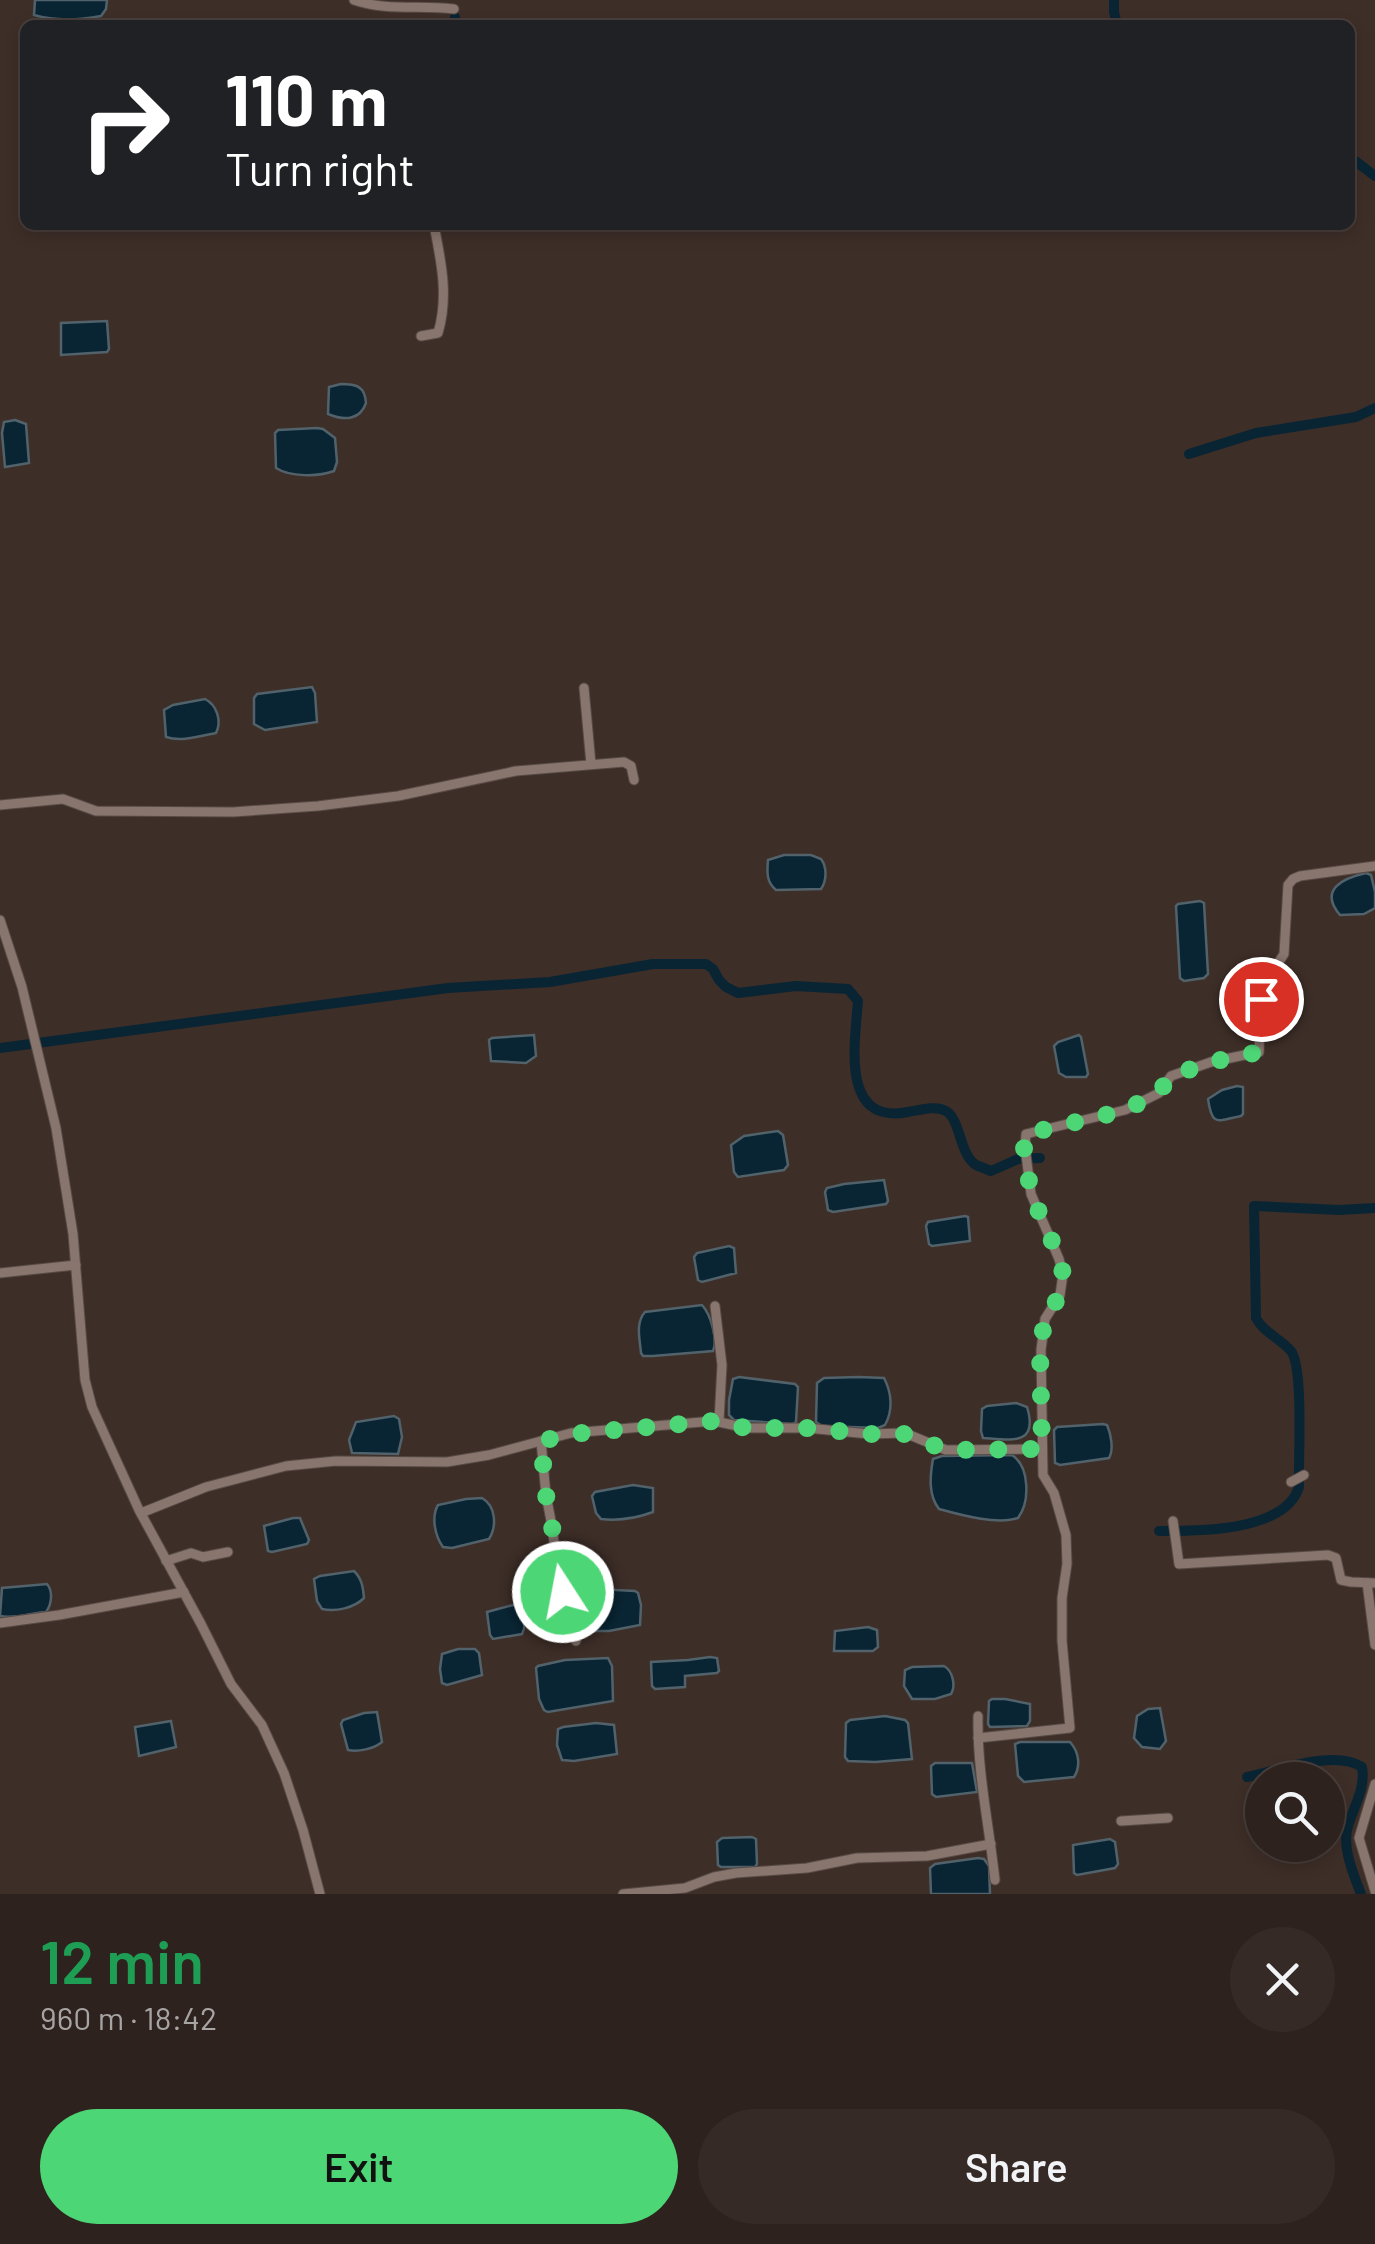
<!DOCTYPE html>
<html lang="en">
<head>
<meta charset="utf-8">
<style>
	body { margin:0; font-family:Barlow,sans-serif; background:#362a27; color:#f1f3f6; height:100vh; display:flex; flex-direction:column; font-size:38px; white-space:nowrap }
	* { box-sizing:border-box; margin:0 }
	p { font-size:32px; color:#a7a4a4 }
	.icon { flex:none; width:55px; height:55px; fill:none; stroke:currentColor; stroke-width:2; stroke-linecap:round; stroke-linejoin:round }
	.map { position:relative; height:1894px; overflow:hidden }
	.side { display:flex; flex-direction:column; background:#2e221e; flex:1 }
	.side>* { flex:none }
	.hud { position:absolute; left:20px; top:20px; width:1335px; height:210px; border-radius:15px; box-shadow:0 5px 15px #0003,0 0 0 2px #493f3c; background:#202124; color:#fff; overflow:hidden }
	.tools { position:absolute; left:1245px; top:1762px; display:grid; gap:20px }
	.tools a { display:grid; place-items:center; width:100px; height:100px; border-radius:50%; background:#2e221e; box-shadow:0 5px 15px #0003,0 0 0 2px #493f3c; font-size:50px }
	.pin { position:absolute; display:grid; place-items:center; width:85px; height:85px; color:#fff; margin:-42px; border:5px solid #fff; border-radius:50%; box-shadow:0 2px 10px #0007 }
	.me { position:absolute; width:110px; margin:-55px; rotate:349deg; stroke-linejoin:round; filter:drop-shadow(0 0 8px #0008) }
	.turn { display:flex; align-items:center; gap:35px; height:210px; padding:0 40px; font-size:45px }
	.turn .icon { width:130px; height:130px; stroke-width:2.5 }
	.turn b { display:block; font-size:70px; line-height:85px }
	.round { display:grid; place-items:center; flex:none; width:105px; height:105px; border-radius:52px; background:#362a27 }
	.headline { display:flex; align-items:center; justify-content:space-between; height:170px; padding:0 40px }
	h1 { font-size:60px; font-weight:600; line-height:75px; color:#1e9e55 }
	.action { display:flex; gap:20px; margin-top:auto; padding:20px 40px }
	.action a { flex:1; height:115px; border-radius:60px; background:#4dd676; color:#111; font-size:40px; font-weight:600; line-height:115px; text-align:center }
	.action a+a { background:#362a27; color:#f1f3f6 }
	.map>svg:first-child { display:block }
	.water { fill:#092534; stroke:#51626b; stroke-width:2.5 }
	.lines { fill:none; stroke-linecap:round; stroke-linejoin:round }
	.canal { stroke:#092534; stroke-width:10 }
	.street-casing { stroke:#574a45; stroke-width:11 }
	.street { stroke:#87756e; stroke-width:9 }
	.route { stroke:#4dd676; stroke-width:18; stroke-dasharray:0 32.4 }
</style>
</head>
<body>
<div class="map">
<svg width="1375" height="1894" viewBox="0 0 1375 1894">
	<rect width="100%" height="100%" fill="#3e2e28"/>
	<g class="water">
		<path d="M35,0H107L106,9L101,16C80,20 55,21 34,15Z"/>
		<path d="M107,321L109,349L107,352L61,355V323Z"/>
		<path d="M341,384C356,384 365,386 366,403C360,420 345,421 328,414L329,387Z"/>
		<path d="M15,420L26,424L29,463L5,467L2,433L4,422Z"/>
		<path d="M317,428L323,429L335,438L337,462L334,471C318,477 290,477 276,468L275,433L278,430Z"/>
		<path d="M312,687L315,693L317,722L265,730L254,724V698L257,694Z"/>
		<path d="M205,699C217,705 222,721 216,733C199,736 182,742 166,737L164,710L173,705Z"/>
		<path d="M784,855H811L821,859C827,867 827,880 821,889L776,890C766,882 767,871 768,860Z"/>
		<path d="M1366,873L1371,875L1375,892V908L1364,914L1340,915C1318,889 1344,878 1366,873Z"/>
		<path d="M1200,901L1204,903L1208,974L1204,978L1184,981L1180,978L1176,906L1178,904Z"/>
		<path d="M534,1035L536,1056L526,1063L491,1061L489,1040L492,1038Z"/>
		<path d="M1079,1035L1081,1037L1088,1074L1086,1077H1066L1059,1073L1054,1046L1058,1042Z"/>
		<path d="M1237,1086L1243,1087V1114L1241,1116C1217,1121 1212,1127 1208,1099L1222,1090Z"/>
		<path d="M778,1131L783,1135L788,1165L784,1170L738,1177L734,1172L731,1145L744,1136Z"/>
		<path d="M884,1180L888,1201L886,1204L833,1212L828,1210L825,1192L827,1188L844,1184Z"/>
		<path d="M965,1216L968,1217L970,1241L932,1246L929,1244L926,1226L928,1222Z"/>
		<path d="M729,1246L734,1248L736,1273L702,1282L698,1280L694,1257L697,1253Z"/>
		<path d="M702,1305C711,1315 718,1340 713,1351L653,1356H643L641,1353C640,1340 635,1323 645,1312Z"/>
		<path d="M739,1377L795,1384L798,1387L796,1422L792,1424L734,1420L729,1415V1400L733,1379Z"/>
		<path d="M859,1377L884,1378C892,1393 893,1411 885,1425L878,1428L822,1426L816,1422L817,1383L824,1378Z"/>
		<path d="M1016,1403L1027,1407C1039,1446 1011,1440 983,1438L981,1431L982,1409L987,1406Z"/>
		<path d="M394,1416L399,1419L402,1437L398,1454L352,1453L349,1440L356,1422Z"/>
		<path d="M1103,1424L1107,1425C1111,1434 1114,1450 1109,1458L1060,1465L1055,1463L1054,1430L1057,1427Z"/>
		<path d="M1012,1455C1030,1467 1030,1502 1018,1518C997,1525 961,1515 939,1509C928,1495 930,1476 933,1459L942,1456Z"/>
		<path d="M633,1485L653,1488V1512C637,1518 619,1521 601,1519L596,1513L592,1496L595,1492Z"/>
		<path d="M482,1498C496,1506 497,1526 489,1539L452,1548L443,1547C435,1536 431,1517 438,1505L466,1499Z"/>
		<path d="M293,1518H300L309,1540L307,1544L272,1552L268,1551L264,1526Z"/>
		<path d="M354,1571C362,1579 363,1587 364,1598C354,1608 336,1612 322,1609L317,1601L314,1579L320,1576Z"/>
		<path d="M47,1584C53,1591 52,1604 46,1612C30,1613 15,1619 0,1616L2,1588Z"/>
		<path d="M595,1589L635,1591L638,1593L641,1605L640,1625L609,1631H581L575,1622L572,1598L575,1594Z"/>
		<path d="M513,1605H520C524,1614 527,1625 522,1634L493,1639L490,1635L487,1612Z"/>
		<path d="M868,1627L877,1630L878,1647L873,1651H834L835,1631Z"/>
		<path d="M458,1649H475L479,1653L482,1675L447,1685L442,1683L440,1669L442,1654Z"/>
		<path d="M710,1657L717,1658L719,1671L717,1673L685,1676V1687L655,1689L652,1686L651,1662L688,1660Z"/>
		<path d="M608,1658L612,1666L613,1701L548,1712L544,1710L539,1699L536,1668L538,1666L565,1660Z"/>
		<path d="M944,1666C953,1671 956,1686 951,1694L935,1699H912L904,1686L905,1670L912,1667Z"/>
		<path d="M992,1699H1005L1030,1704V1721L1027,1726L990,1727L988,1724L989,1701Z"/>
		<path d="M1160,1708L1166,1741L1160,1749L1142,1747L1134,1738L1137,1716L1148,1709Z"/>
		<path d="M377,1712L382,1742C374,1749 358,1752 348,1750L341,1724L343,1720L364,1713Z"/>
		<path d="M885,1716L905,1720L908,1723L912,1759L875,1762L848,1761L845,1757L846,1723L850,1720Z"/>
		<path d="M171,1721L176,1747L139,1756L135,1727Z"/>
		<path d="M596,1723L614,1725L617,1754L574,1761L562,1760L557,1745L558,1729L563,1727Z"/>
		<path d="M1020,1742H1070C1079,1752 1081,1766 1074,1777L1024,1782L1018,1776L1015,1744Z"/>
		<path d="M935,1763H972L977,1792L936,1797L932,1794L931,1766Z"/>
		<path d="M752,1837L756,1839L757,1864L755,1867H721L718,1865L717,1842L722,1838Z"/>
		<path d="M1110,1839L1115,1842L1118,1864L1115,1868L1077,1875L1074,1873L1073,1845Z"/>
		<path d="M978,1858L984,1859L989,1866L990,1894H931L930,1868L935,1864Z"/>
	</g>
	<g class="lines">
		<g class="canal">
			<path d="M1114,0V12L1117,25"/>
			<path d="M454,25L455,17"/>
			<path d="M1350,157L1375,176"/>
			<path d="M1189,454L1256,433L1356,417L1375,408"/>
			<path d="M0,1048L448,988L550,982L653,964H706L713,969L719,980L726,987L738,993L796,986L848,989L858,1001C855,1043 840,1125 908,1112C920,1110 935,1105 946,1111C961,1120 959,1154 976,1165C981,1167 986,1169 991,1171L1018,1159L1040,1158"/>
			<path d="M1159,1531C1197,1531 1285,1532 1299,1487C1298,1462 1304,1368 1291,1351C1280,1338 1264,1333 1256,1318L1254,1206L1339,1210L1375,1208"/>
			<path d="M1247,1777C1278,1771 1334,1749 1362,1767C1366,1790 1352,1809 1347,1830C1343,1850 1354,1876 1361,1894"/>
		</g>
		<g class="street-casing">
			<g id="street">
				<path d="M354,0C385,11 420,5 454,9"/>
				<path d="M421,336L438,333C449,296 441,261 434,225"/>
				<path d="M584,688L591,764"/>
				<path d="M0,805L63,799L96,811L233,812L318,806L398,796L516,771L624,762L631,766L634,780"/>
				<path d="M0,920L22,987L56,1128L73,1234L85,1380L92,1407L139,1510L201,1624L231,1684L262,1725L284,1773L303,1830L320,1894"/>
				<path d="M0,1273L76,1265"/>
				<path d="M715,1306L722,1365L719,1421"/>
				<path d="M541,1441L546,1495L552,1526L558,1575L576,1641"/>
				<path d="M1291,1482L1304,1475"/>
				<path d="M141,1513L206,1487L286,1466L336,1461L447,1462L489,1455L571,1433L714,1421L747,1428H807L869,1434L905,1433L946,1450L1042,1449"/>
				<path d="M1173,1521L1179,1564L1328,1555L1336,1558L1341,1580L1351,1582L1375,1583"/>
				<path d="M166,1561L191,1553L203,1557L228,1552"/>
				<path d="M1367,1583L1375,1645"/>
				<path d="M0,1623L59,1615L184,1592"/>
				<path d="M978,1716C977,1771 989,1825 995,1880"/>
				<path d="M978,1738L1070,1728L1062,1641V1598L1067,1564L1066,1535L1054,1493L1043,1475L1041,1350L1045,1319L1060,1295L1063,1274L1059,1259L1031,1194L1025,1147L1026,1134L1125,1110L1159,1093L1171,1076L1211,1062L1259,1052L1261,999L1265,983L1284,954L1288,885L1293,879L1300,876L1375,866"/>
				<path d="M1375,1784L1359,1838L1375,1891"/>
				<path d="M1121,1821L1168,1818"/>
				<path d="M623,1894L685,1888L714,1877L736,1873L807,1868L857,1858L927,1856L991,1844"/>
			</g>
		</g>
		<use href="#street" class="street"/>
	</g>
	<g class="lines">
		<path class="route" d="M563,1592L558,1575L552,1526L546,1495L541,1441L571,1434L714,1421L746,1428H807L870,1434H905L946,1450L1042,1449L1040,1350L1043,1330L1045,1319L1060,1295L1063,1274L1060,1259L1031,1194L1024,1148L1026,1134L1126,1110L1159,1092L1171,1076L1211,1062L1259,1052L1261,999"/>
	</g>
</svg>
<div class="tools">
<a><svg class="icon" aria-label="search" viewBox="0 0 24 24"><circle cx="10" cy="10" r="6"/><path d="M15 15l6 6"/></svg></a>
</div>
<div class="pin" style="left:1261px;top:999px;background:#d93025"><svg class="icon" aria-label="arrive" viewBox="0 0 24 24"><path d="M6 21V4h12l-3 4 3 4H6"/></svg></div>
<svg class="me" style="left:563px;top:1592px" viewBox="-20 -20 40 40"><circle r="17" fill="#4dd676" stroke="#fff" stroke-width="3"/><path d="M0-11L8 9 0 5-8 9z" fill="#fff"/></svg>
<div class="hud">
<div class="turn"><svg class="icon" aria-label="right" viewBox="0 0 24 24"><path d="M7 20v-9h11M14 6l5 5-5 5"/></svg><div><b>110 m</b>Turn right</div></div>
</div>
</div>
<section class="side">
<div class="headline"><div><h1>12 min</h1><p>960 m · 18:42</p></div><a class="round"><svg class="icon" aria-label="close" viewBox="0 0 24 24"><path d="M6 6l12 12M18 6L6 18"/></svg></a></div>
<div class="action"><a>Exit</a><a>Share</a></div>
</section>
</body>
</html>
